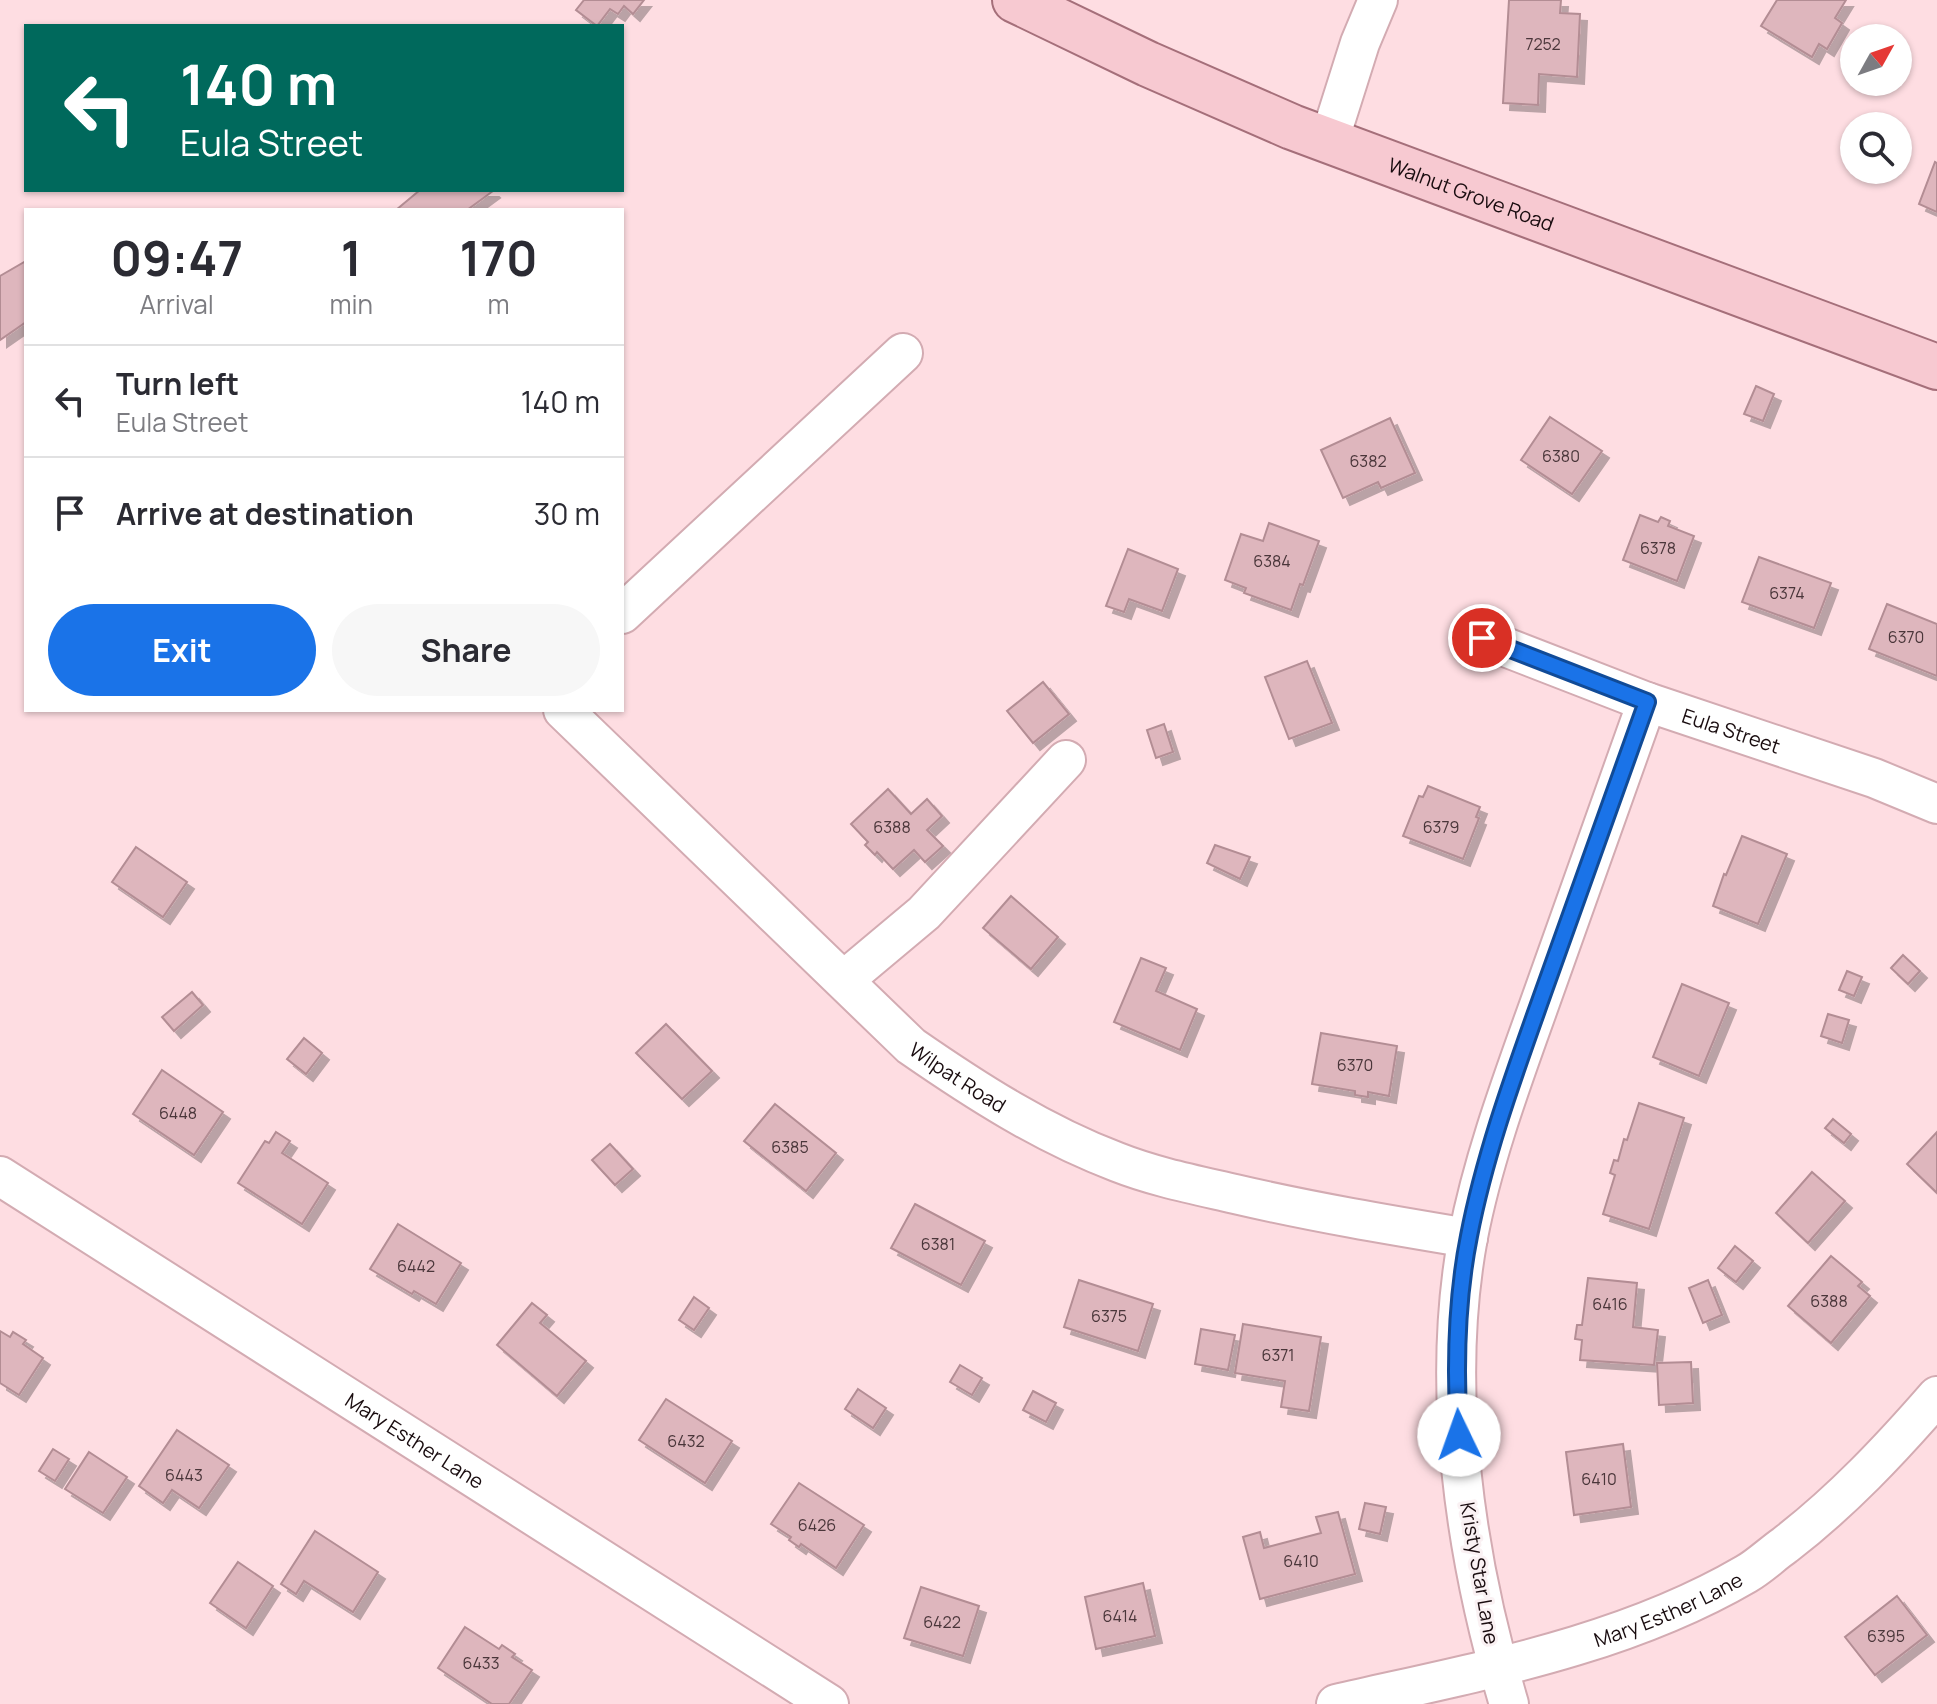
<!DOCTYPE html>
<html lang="en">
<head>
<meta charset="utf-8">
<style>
	body { margin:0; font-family:Manrope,sans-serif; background:#f7f7f7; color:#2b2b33; height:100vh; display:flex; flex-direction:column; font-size:30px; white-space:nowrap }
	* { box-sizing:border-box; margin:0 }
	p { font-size:26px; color:#7c7c81 }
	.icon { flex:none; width:44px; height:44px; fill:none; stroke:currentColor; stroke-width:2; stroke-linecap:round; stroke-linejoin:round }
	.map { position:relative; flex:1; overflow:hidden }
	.panel { position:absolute; left:24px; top:208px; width:600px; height:504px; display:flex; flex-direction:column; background:#fff; border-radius:0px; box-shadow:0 2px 6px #0004 }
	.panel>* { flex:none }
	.guide { position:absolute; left:24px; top:24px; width:600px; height:168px; border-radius:0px; box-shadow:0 2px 6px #0004; background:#00695c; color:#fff; overflow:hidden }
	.needle { width:52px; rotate:50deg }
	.controls { position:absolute; left:1840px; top:24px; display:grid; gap:16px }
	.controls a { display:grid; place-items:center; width:72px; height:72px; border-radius:50%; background:#fff; box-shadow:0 2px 6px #0004; font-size:40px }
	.pin { position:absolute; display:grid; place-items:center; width:68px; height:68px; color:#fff; margin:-34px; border:4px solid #fff; border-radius:50%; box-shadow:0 2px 8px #0007 }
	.me { position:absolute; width:88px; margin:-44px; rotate:357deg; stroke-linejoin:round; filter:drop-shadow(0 0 6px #0008) }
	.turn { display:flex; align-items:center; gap:28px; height:168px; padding:0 24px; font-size:36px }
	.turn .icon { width:104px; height:104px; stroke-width:2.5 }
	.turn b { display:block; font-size:56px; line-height:68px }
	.eta { display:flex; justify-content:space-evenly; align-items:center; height:136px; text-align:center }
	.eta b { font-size:48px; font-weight:700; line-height:56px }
	.button { display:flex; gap:16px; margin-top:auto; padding:16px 24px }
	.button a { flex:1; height:92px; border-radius:48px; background:#1a73e8; color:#fff; font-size:32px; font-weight:700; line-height:92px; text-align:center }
	.button a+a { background:#f7f7f7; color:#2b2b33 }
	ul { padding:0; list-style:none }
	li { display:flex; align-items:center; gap:24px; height:112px; padding:0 24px; border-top:2px solid #e1e1e2 }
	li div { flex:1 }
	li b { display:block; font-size:30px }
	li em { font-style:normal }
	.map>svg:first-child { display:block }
	.building { fill:#deb6bd; stroke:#b38d94; stroke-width:2; filter:url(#shadow) }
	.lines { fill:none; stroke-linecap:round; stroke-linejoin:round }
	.minor-casing { stroke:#d3abb2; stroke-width:42 }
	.major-casing { stroke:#a56f7a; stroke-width:48 }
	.minor { stroke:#fff; stroke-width:38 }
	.major { stroke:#f7c9d1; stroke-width:44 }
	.route-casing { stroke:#114b97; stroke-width:20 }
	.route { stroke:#1a73e8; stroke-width:14 }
	.labels { text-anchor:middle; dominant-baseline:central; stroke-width:6; stroke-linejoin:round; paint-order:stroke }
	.number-label { font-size:16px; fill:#4a363a }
	.street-label { font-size:20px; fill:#190c0f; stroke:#faf1f3 }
</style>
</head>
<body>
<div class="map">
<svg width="1937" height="1704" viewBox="0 0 1937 1704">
	<defs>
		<filter id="shadow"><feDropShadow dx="7" dy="7" stdDeviation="0" flood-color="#0004"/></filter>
	</defs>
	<rect width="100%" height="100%" fill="#fedde2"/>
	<g class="building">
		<path d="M584,0H644L633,14L624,6L618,14L610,9L597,26L576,10Z"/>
		<path d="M1509,0H1561L1560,13L1580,14L1577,77L1539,74L1538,105L1503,103Z"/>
		<path d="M1777,0H1846L1835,18L1842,23L1827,49L1819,44L1812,57L1761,26Z"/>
		<path d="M1935,162L1937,163V212L1919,204Z"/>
		<path d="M420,190H492L493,191L467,210H396Z"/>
		<path d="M26,261V322L0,340V276Z"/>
		<path d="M1756,386L1774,394L1763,421L1744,414Z"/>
		<path d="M1550,417L1602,451L1572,494L1521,460Z"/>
		<path d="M1390,418L1415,473L1381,488L1378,482L1343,498L1321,450Z"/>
		<path d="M1640,515L1658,522L1661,517L1670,521L1668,526L1694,536L1677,581L1623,560Z"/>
		<path d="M1269,523L1319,541L1303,585L1300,584L1291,610L1244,593L1246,588L1225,580L1241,534L1263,541Z"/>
		<path d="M1128,549L1178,569L1162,611L1129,599L1124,612L1106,606Z"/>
		<path d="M1759,557L1831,583L1814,628L1742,602Z"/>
		<path d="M1887,604L1937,624V676L1869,649Z"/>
		<path d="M1307,661L1332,723L1289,739L1265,677Z"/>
		<path d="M1043,682L1069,714L1033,743L1007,711Z"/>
		<path d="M1164,724L1173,752L1156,758L1147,730Z"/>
		<path d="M1428,786L1480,807L1476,817L1479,818L1463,859L1403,836L1419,796L1423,797Z"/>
		<path d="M888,789L911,814L927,799L942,816L927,830L943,846L925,862L914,850L893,869L877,852L875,855L865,845L868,842L851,824Z"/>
		<path d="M1742,836L1787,854L1758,924L1713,906L1724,874L1726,875Z"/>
		<path d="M1215,845L1250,857L1240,879L1207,863Z"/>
		<path d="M136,847L187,882L163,917L112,882Z"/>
		<path d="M1011,896L1058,937L1031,969L983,928Z"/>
		<path d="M1903,955L1920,971L1908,984L1891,968Z"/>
		<path d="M1141,958L1166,968L1156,991L1197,1009L1180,1050L1114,1022Z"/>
		<path d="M1847,971L1862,977L1854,996L1839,990Z"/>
		<path d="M1682,984L1729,1003L1699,1076L1653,1057Z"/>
		<path d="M192,992L203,1005L174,1031L162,1017Z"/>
		<path d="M1828,1014L1849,1020L1842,1043L1821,1036Z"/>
		<path d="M666,1024L712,1071L682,1099L636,1053Z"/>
		<path d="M1321,1033L1397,1046L1389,1096L1368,1092V1097L1355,1095V1091L1312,1084Z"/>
		<path d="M304,1038L322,1053L306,1074L287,1059Z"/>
		<path d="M162,1070L223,1112L194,1155L133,1114Z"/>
		<path d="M1639,1103L1684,1118L1649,1229L1603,1214L1615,1175L1610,1173L1614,1160L1618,1161L1624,1139L1627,1140Z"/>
		<path d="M775,1104L836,1153L806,1191L744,1141Z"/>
		<path d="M1833,1119L1851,1134L1844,1143L1825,1128Z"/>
		<path d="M276,1132L290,1141L282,1153L328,1183L302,1224L238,1183L265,1141L269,1143Z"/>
		<path d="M1937,1132V1193L1907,1164Z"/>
		<path d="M610,1144L633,1169L615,1185L592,1160Z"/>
		<path d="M1812,1172L1845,1201L1808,1243L1776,1213Z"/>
		<path d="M915,1204L985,1241L961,1285L891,1248Z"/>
		<path d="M398,1224L461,1263L436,1304L414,1291L412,1294L370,1269Z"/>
		<path d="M1735,1246L1753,1261L1736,1282L1718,1268Z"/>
		<path d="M1831,1256L1862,1282L1858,1286L1870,1296L1831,1343L1788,1306Z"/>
		<path d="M1588,1278L1637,1283L1633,1327L1658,1330L1654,1365L1580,1360L1582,1340L1575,1339L1577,1325H1582Z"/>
		<path d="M1079,1280L1153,1304L1138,1351L1064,1327Z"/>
		<path d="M1708,1280L1722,1315L1703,1323L1689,1288Z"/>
		<path d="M694,1297L709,1308L694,1330L679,1320Z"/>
		<path d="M532,1303L547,1315L540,1323L586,1361L557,1396L497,1345Z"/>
		<path d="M1243,1324L1321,1337L1309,1411L1281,1407L1285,1381L1235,1373Z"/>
		<path d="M1201,1329L1235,1335L1228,1370L1195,1364Z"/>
		<path d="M0,1331L10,1337L13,1332L26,1340L23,1344L43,1358L19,1395L0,1383Z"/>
		<path d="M1691,1362L1693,1403L1659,1405L1657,1363Z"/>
		<path d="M960,1365L982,1378L972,1395L950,1382Z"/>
		<path d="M858,1389L886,1408L873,1428L845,1409Z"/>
		<path d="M1033,1391L1056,1403L1046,1422L1023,1410Z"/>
		<path d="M666,1399L732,1441L705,1483L639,1440Z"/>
		<path d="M177,1430L229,1465L199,1508L172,1490L163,1503L139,1486Z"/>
		<path d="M1623,1444L1631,1507L1574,1515L1566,1452Z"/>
		<path d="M53,1449L69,1459L55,1481L39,1471Z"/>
		<path d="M89,1452L127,1477L103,1513L65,1489Z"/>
		<path d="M799,1483L864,1525L836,1568L801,1544L799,1547L789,1540L791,1537L771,1524Z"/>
		<path d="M1365,1503L1386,1507L1380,1534L1359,1529Z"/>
		<path d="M1338,1512L1355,1574L1260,1599L1243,1537L1260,1532L1264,1548L1321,1533L1316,1517Z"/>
		<path d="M315,1531L378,1572L353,1612L304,1581L296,1594L281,1584Z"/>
		<path d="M238,1562L273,1586L246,1628L210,1603Z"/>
		<path d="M1143,1583L1155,1636L1096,1649L1085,1597Z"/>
		<path d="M921,1587L979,1606L963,1656L904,1638Z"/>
		<path d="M1897,1596L1927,1635L1875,1675L1845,1637Z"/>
		<path d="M465,1627L499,1649L502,1645L515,1654L512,1657L532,1670L509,1704H492L438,1668Z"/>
	</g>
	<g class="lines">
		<g class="minor-casing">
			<g id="minor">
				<path d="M1329,141L1360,43L1378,0"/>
				<path d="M622,614L903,353"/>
				<path id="s1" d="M1482,638L1647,702L1874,778L1937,804"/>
				<path id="s2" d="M563,710L911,1046C976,1091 1043,1134 1117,1162C1155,1177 1196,1185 1235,1194C1312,1212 1390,1225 1468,1238"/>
				<path d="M844,980L924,913L1066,760"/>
				<path id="s3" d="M0,1176L829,1704"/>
				<path id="s4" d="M1336,1704C1475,1672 1621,1647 1746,1574C1760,1566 1772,1554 1785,1545C1842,1501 1890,1450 1937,1396"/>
				<path d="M1509,1704C1465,1558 1440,1388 1468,1237C1484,1154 1515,1073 1543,994C1578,897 1612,799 1647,702"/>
			</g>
		</g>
		<g class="major-casing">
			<g id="major">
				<path id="s5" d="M1015,0L1148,64L1292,127L1937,367"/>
			</g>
		</g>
		<use href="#minor" class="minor"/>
		<use href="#major" class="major"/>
	</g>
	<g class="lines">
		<g class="route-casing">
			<path id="route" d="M1459,1435C1455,1369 1456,1301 1469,1236C1485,1153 1515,1072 1543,993C1578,896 1613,799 1647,702L1482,638"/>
		</g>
		<use href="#route" class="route"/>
	</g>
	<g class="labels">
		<g class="number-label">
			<text x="1543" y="44">7252</text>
			<text x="1561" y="456">6380</text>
			<text x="1368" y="461">6382</text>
			<text x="1658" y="548">6378</text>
			<text x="1272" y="561">6384</text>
			<text x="1787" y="593">6374</text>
			<text x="1906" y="637">6370</text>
			<text x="892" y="827">6388</text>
			<text x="1441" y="827">6379</text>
			<text x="1355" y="1065">6370</text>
			<text x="178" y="1113">6448</text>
			<text x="790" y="1147">6385</text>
			<text x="938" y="1244">6381</text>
			<text x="416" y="1266">6442</text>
			<text x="1829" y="1301">6388</text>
			<text x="1610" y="1304">6416</text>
			<text x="1109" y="1316">6375</text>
			<text x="1278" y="1355">6371</text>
			<text x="686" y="1441">6432</text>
			<text x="184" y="1475">6443</text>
			<text x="1599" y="1479">6410</text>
			<text x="817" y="1525">6426</text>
			<text x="1301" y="1561">6410</text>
			<text x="1120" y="1616">6414</text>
			<text x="942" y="1622">6422</text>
			<text x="1886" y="1636">6395</text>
			<text x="481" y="1663">6433</text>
		</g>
		<g class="street-label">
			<text stroke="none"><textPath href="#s5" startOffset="496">Walnut Grove Road</textPath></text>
			<text stroke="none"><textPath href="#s1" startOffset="266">Eula Street</textPath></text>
			<text stroke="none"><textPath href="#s2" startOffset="540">Wilpat Road</textPath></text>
			<text stroke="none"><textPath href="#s3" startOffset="492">Mary Esther Lane</textPath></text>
			<text transform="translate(1480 1573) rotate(80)">Kristy Star Lane</text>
			<text stroke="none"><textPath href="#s4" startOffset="346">Mary Esther Lane</textPath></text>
		</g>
	</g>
</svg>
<div class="controls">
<a><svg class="needle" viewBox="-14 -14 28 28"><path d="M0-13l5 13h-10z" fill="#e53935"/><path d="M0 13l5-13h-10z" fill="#7c7c81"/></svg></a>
<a><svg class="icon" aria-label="search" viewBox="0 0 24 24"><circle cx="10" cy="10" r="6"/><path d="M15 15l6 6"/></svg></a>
</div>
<div class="pin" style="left:1482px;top:638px;background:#d93025"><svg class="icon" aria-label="arrive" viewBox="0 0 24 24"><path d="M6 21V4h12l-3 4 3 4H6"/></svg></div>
<svg class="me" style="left:1459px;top:1435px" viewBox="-20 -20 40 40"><circle r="19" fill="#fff"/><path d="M0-13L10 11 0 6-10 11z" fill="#1a73e8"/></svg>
<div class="guide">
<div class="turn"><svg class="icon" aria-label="left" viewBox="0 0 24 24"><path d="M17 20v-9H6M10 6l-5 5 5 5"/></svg><div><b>140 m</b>Eula Street</div></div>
</div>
<section class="panel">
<div class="eta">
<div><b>09:47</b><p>Arrival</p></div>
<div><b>1</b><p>min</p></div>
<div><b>170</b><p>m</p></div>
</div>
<ul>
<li><svg class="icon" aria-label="left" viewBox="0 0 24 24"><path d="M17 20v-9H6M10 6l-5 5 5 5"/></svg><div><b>Turn left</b><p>Eula Street</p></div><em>140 m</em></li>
<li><svg class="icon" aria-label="arrive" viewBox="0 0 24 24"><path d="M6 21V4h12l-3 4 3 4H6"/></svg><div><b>Arrive at destination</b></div><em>30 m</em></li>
</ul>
<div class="button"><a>Exit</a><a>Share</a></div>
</section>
</div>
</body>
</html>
